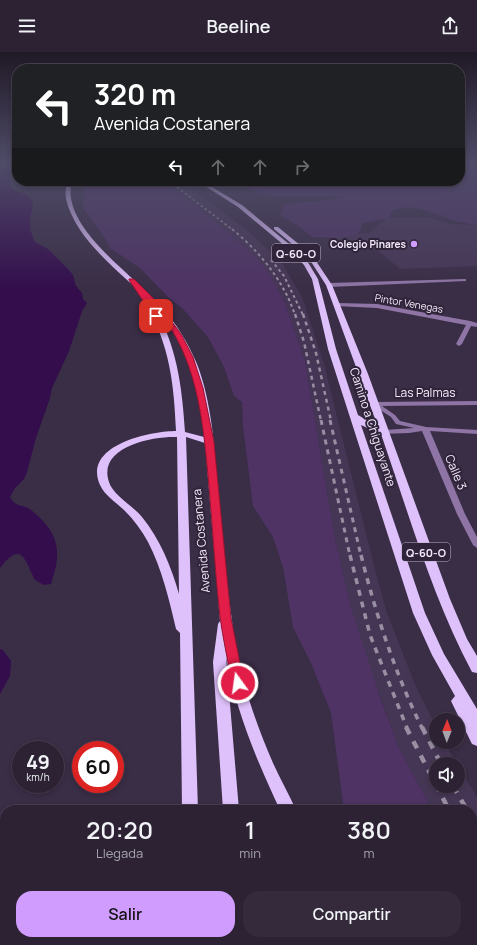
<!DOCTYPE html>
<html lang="es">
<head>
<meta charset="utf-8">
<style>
	body { margin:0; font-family:Manrope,sans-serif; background:#342a3c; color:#f1f3f6; height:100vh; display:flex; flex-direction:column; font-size:15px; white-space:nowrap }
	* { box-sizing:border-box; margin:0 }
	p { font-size:13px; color:#a6a4ac }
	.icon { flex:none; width:22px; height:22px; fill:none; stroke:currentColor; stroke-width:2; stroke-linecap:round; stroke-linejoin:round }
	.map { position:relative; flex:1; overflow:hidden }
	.drawer { position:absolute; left:0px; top:753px; width:477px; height:140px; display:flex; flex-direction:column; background:#2c2234; border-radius:16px 16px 0 0; box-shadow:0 2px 6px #0003,0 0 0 1px #483f4f }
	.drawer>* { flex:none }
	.banner { position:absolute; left:12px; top:12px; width:453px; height:122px; border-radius:16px; box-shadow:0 2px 6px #0003,0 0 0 1px #483f4f; background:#202124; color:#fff; overflow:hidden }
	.needle { width:26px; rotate:1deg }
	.fabs { position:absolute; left:429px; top:661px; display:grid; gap:8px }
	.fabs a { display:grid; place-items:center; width:36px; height:36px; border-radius:50%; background:#2c2234; box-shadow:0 2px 6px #0003,0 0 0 1px #483f4f; font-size:20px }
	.speed { position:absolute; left:12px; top:689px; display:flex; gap:8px; font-size:20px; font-weight:700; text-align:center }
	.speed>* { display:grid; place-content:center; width:52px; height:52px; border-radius:50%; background:#2c2234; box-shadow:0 2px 6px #0003,0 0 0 1px #483f4f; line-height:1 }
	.speed small { font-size:10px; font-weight:400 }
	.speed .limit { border:6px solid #d22; background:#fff; color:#111 }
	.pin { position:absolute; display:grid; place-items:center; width:34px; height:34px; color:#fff; margin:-17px; border-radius:8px; box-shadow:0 2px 6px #0006 }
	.me { position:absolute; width:44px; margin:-22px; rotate:346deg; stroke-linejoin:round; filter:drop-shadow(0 0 3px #0008) }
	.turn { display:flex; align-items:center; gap:14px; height:84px; padding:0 16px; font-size:18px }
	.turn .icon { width:52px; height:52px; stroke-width:2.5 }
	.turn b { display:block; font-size:28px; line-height:34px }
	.lanes { display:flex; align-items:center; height:38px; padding:0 16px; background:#0003; justify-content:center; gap:20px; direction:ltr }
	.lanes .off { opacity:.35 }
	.eta { display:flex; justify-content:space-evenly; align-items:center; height:68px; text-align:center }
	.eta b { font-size:24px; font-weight:600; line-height:28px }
	.cta { display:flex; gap:8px; margin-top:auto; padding:8px 16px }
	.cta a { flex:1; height:46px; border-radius:16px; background:#d09dfe; color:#111; font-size:16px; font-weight:600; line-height:46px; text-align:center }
	.cta a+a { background:#342a3c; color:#f1f3f6 }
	header { display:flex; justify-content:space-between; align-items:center; height:52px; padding:0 16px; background:#2c2234; font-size:18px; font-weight:600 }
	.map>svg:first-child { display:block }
	.built { fill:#463655 }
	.green { fill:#4e3364 }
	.water { fill:#330d4c }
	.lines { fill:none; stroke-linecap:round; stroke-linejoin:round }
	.minor { fill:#8e75a5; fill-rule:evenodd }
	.primary { fill:#dec0fb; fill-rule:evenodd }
	.rail-far5 { stroke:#998fa3; stroke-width:1.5; stroke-dasharray:2.5 2.5; stroke-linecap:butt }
	.rail-far4 { stroke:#998fa3; stroke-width:2; stroke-dasharray:3 3; stroke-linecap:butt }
	.rail-far3 { stroke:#998fa3; stroke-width:2.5; stroke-dasharray:4 4; stroke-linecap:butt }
	.rail-far2 { stroke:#998fa3; stroke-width:3; stroke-dasharray:5 5; stroke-linecap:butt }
	.rail-far1 { stroke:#998fa3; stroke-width:3.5; stroke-dasharray:6 6; stroke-linecap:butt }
	.rail { stroke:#998fa3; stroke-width:4.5; stroke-dasharray:8 8; stroke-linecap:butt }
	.route { fill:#e11d48; stroke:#92132f }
	.poi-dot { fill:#d09dfe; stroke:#30243b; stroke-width:1.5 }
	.labels { text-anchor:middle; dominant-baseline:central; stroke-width:4; stroke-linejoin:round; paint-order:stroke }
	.far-poi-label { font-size:10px; font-weight:bold; fill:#f3ebfb; stroke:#30243b; text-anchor:end }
	.far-street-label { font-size:10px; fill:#f3ebfb; stroke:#30243b }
	.shield { fill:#30243b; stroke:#b8afc1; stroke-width:1 }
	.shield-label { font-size:11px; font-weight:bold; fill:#f3ebfb }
	.street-label { font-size:12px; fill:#f3ebfb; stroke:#30243b }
</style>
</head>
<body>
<header><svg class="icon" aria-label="menu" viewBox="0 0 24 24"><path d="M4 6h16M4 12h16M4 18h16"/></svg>Beeline<svg class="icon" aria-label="share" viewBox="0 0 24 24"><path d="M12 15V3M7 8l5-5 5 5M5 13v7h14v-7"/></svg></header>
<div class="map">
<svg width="477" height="893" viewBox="0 0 477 893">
	<rect width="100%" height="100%" fill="#3a2d46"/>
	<g class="built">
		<path d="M163,129H180L247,178L281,210L302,245L324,312L376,522L387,561L416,635L436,675V690H444L457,712H436V734H458V714L477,745V832L472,824V758H432L398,694L363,597L351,556L334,482L305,309L286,254L263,213L253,202L213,167Z"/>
		<path d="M387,166H431L451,172L477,173V214L400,217L376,197L357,198L348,189L334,190L330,184L369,181Z"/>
	</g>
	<g class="green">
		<path d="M460,112H477V173C468,171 458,170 450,167C431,161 412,149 392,159L389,166L363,171L358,182L337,186L312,185L300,175L280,163L284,152L329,148L336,147L339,144H271L260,141L235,129H460Z"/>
		<path d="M84,129H163L213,167L253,202L263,213L275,232L286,254L305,309L334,482L351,556L381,648L398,694L432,758H344L331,661L311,611L293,575L283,515L273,485L253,454L243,374L242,350L234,344L224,315L208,285L182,256L168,245L140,216L110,196L103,183L83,156Z"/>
		<path d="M472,824L477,832V893H396L393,888H472Z"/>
	</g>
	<g class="water">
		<path d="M0,112H12L9,118L10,134C14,141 23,139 29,145C38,155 28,162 30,172C30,178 32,184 35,190L48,197L69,218L73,223L76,234L82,241L83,247L87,251L82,259L69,299L52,336L50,346L36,386L27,420L24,427L15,436L10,445C16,455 19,452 28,456C33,459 38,464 42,468C62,489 59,507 51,532L44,533L35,528C25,509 22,487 0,516Z"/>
		<path d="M0,597L3,598L11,609L10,624L0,642Z"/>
	</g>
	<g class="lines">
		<g class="minor">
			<path d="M464,227H466V229L329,235L326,233L329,231Z"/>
			<path d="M338,251L377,252L470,269L477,271V275L471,274L462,292L459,294L456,292L466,273L377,256L336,254V252Z"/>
			<path d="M477,349V353L382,354L395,363L400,369L426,375L477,378V382L430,379L465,462L477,485V496L473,493L457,462L422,379L409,381L381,382L380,380L384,378L414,376L396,372L391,365L371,352L374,350Z"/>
		</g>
		<g class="primary">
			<path d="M67,129H71C71,134 70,141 71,146C77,186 135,225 161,254C176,271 188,291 197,312C212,351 214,394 218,435C223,486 227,538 235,589C242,631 256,672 273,711C280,727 289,742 296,758H280C257,709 236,659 226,605L239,758H223L213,610L218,572L220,569L205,391L186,385L198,758H182L180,581L176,577C169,547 162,517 148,490C142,479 134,468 125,459C116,450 105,444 100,433C82,393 151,379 176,379C174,332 170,293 145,251L149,249C121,220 76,189 66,147C65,142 66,135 67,129ZM153,253C187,289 199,337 204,385L185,380C182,334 177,293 153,253ZM177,385L179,542C171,514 160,487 142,465C133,454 112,442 109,430C97,395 152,384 177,385Z"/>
			<path d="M197,129H202L242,153L295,197L309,212L318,227L336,297L358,363L378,375L326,233L308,205L274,177V175H278L312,203L332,233L368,322L450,547L467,587L477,604V621L472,620C432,545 409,462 381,382L361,373L425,561L444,602L477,657V694L472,692L470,688L451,649L455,644L432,603L413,561L328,297L312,227L304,213L291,199L238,155Z"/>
			<path d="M183,888H201L202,893H184Z"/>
			<path d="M233,888H251L252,893H234Z"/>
			<path d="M346,888H365L367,893H348Z"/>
		</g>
		<path class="rail-far5" d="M169,129L233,178"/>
		<g class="rail-far4">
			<path d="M232,177C259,199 284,229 295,263"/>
			<path d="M271,208L284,224L303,263"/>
		</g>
		<g class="rail-far3">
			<path d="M295,262L304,290L321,369"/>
			<path d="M303,262L316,301L331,369"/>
		</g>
		<g class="rail-far2">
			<path d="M321,368L350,504"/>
			<path d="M330,368L361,504"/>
		</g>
		<g class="rail-far1">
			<path d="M350,503L370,583L407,676"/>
			<path d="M361,503C376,563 395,621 422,676"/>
		</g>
		<g class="rail">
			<path d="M406,675L449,758"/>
			<path d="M422,675L441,712"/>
			<path d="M453,734L467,758"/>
			<path d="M472,766L477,774"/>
			<path d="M472,796L477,804"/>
		</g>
	</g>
	<linearGradient id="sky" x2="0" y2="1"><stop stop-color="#201926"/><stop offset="0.47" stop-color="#4f4c68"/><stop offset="1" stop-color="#4f4c68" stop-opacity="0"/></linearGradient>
	<rect width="477" height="237" fill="url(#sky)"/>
	<path class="route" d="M129,227H134L158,251L181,282L193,305L203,336L214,390L231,566L244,631L243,634L238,636L234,634L232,631C228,609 223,587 220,565C215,522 213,478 209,435C203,369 198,297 148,248L159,264L154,265L129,228Z"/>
	<circle class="poi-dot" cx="414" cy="192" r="4"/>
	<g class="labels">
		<g class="far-poi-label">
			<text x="406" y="192">Colegio Pinares</text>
		</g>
		<g class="far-street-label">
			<text transform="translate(409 251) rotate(10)">Pintor Venegas</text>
		</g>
		<g class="shield">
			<rect x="272" y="192" width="48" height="18" rx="3"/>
			<rect x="402" y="491" width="48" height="18" rx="3"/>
		</g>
		<g class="shield-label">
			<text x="296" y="201">Q-60-O</text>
			<text x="426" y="500">Q-60-O</text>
		</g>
		<g class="street-label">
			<text x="425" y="340">Las Palmas</text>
			<text transform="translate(373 375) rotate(72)">Camino a Chiguayante</text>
			<text transform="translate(456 420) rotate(67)">Calle 3</text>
			<text transform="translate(201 489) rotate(-95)">Avenida Costanera</text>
		</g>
	</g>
</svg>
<div class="fabs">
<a><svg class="needle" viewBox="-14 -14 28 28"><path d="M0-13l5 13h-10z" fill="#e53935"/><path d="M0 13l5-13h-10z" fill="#a6a4ac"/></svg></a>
<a><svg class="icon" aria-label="sound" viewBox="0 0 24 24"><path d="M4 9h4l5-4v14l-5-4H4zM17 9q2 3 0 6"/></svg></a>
</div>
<div class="speed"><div>49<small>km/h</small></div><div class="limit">60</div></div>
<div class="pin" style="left:156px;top:264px;background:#d93025"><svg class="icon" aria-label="arrive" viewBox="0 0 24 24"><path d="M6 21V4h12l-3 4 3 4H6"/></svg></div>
<svg class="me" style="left:238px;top:631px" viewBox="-20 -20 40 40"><circle r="17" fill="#e11d48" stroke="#fff" stroke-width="3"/><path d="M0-11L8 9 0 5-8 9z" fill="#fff"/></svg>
<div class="banner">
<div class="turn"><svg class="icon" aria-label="left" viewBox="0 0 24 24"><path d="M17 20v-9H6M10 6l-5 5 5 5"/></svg><div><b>320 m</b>Avenida Costanera</div></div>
<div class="lanes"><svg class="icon" aria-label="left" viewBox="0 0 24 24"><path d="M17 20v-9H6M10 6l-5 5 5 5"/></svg><svg class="icon off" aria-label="ahead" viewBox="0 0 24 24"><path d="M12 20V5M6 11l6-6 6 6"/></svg><svg class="icon off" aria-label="ahead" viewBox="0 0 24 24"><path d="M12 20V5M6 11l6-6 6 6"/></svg><svg class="icon off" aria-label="right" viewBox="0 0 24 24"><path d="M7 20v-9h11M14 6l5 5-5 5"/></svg></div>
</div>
<section class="drawer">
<div class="eta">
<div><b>20:20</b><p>Llegada</p></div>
<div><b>1</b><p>min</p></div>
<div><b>380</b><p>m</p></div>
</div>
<div class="cta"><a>Salir</a><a>Compartir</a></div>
</section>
</div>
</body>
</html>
